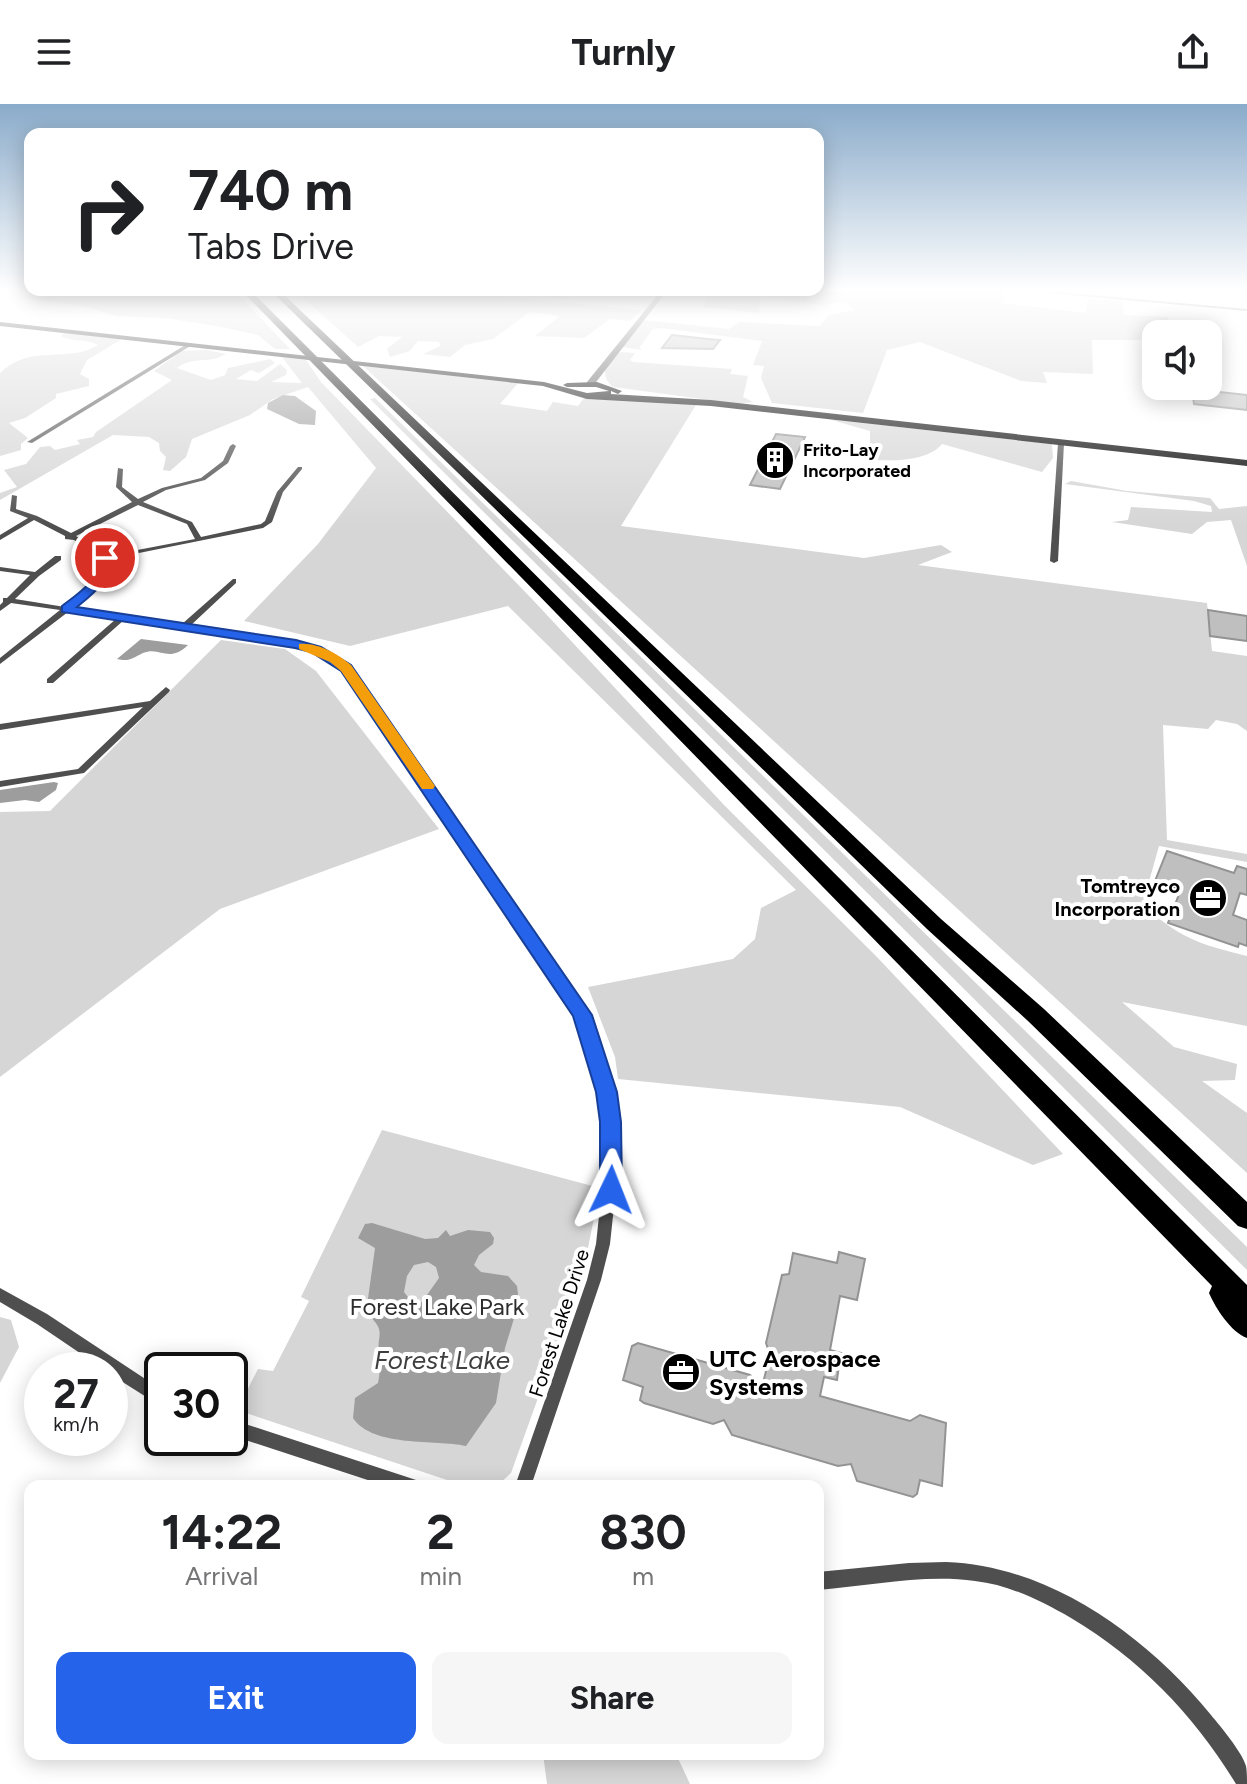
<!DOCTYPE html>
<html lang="en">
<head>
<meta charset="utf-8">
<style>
	body { margin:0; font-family:Figtree,sans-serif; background:#f6f6f6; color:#202124; height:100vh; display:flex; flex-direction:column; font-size:30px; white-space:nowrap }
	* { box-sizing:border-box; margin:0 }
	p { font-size:26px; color:#757577 }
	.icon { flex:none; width:44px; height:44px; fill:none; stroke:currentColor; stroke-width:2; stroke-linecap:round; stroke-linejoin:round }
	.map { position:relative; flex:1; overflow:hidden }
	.drawer { position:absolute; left:24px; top:1376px; width:800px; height:280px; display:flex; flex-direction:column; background:#fff; border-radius:16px; box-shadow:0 4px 20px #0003 }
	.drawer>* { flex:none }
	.hud { position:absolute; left:24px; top:24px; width:800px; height:168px; border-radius:16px; box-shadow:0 4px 20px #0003; background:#fff; color:#202124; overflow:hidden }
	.tools { position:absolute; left:1142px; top:216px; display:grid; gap:16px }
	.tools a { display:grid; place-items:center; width:80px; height:80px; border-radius:16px; background:#fff; box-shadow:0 4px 20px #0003; font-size:40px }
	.speed { position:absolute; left:24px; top:1248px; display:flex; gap:16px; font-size:40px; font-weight:700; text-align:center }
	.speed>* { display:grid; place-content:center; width:104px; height:104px; border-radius:50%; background:#fff; box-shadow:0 4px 20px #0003; line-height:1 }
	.speed small { font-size:20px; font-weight:400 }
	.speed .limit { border:4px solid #111; border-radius:12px; background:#fff; color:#111 }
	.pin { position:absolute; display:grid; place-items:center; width:68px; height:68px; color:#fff; margin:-34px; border:4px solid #fff; border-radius:50%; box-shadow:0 2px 8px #0007 }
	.me { position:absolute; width:88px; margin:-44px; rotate:2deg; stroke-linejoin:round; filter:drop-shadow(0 0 6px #0008) }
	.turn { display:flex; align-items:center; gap:28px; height:168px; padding:0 32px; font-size:36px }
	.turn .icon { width:104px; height:104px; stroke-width:2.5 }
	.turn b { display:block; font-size:56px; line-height:68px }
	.eta { display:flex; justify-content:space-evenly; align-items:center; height:136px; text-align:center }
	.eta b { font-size:48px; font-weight:700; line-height:56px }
	.primary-button { display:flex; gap:16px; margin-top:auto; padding:16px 32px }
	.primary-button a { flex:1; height:92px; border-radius:16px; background:#2563eb; color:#fff; font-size:32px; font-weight:700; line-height:92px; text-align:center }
	.primary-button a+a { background:#f6f6f6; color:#202124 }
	header { display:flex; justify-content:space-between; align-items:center; height:104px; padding:0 32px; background:#fff; font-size:36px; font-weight:700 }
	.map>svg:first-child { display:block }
	.green { fill:#d6d6d6 }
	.water { fill:#9d9d9d; fill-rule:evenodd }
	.building { fill:#bfbfbf; stroke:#939393; stroke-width:2 }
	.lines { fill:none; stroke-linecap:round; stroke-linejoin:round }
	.minor { fill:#4f4f4f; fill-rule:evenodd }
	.tertiary { fill:#4f4f4f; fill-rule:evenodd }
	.primary { fill:#000; fill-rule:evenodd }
	.motorway { fill:#000; fill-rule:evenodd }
	.route { fill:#2563eb; stroke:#184099; stroke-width:2 }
	.slow { fill:#f59e0b }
	.labels { text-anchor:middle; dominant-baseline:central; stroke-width:8; stroke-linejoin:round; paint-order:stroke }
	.far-poi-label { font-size:18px; font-weight:bold; fill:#000; stroke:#fff; text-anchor:start }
	.poi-label { font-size:20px; font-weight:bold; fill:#000; stroke:#fff; text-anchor:end }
	.street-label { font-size:20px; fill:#000; stroke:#fff }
	.near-park-label { font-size:24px; fill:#2d2d2d; stroke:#fff }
	.near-poi-label { font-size:24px; font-weight:bold; fill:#000; stroke:#fff; text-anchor:start }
	.near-water-label { font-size:26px; font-style:italic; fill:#3e3e3e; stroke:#fff }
</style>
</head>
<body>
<header><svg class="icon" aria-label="menu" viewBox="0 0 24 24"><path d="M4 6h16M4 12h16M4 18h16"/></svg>Turnly<svg class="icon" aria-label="share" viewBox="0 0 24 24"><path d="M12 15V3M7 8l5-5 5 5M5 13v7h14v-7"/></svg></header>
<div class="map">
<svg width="1247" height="1680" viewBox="0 0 1247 1680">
	<rect width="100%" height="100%" fill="#fff"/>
	<g class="green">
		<path d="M33,188H236L290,245H275L258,231L222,223L166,214L116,212L83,202L25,194Z"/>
		<path d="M297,188H457L641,206L630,217L610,215L584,234L535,232L560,212L530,208L493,235L465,241L450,253L423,250L440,242L439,238L418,237L410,247L390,253L387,245L402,233L379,232L358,243Z"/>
		<path d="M709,188H1006L1002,199L1086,209L1088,195L1122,197L1124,211L1169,213L1163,230L1138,236H1092L1093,270L1043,268L1047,279L1021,277L920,238L887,246L863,309L772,299L761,274L764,262L753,261L762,237L660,224L653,225L639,244L643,246L622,243L644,216L729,225L739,218L820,222L829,211L855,206L845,198L821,201L761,191L759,209L703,203Z"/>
		<path d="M65,229L122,235L87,256L80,270L89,275V282L56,290V294L25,314L9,319L28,334L21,340V346L0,352V269C30,239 68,260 98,241C86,234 74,239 61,232Z"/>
		<path d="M207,246L226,250C208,261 194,251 177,264L211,276L225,271L228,264L270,255L275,259L259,269L251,266L236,275L257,277L280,260L287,266L286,271L271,278L302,279L282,253L306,256L321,278L532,495L725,702L876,852L1063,1050L1033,1061L900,1003L618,975L615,953L588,883L733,855L755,835L761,804L796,786L508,502L350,542L244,517L318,440L376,364L308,283L273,295L250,311L192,335L186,353L170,367L163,366L166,353L160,347L159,339L149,333L113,331L0,396V389L17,383L4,366L26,360L40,343L50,342L55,346L80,340L77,336L93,333L96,328L172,276L154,267L182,247Z"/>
		<path d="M621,248L635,249L630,256L633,258L732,265L730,270L748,272L743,293L753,298L739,300L613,283C598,271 606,255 621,248Z"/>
		<path d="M363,262L519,278L500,300L547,307L553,298L578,302L584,294H639L696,301L621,422L864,454L941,441L952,448L918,461L1207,499L1212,547L1247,552V627L1237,620L1216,616L1208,625L1163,621L1167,736L1247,750V758L1159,742L1143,799C1176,834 1203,841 1247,852V922L1122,898L1174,943L1237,960L1235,976L1202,977L1247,1009V1069Z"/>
		<path d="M375,294L1247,1143V1166L370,295Z"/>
		<path d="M828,315L1052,340L1053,354L1042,368L942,340C927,359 883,358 861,354L870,343V327Z"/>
		<path d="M1071,377L1127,387L1210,394L1219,405L1247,402V462L1231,416L1207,418L1192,430L1112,418L1128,416L1131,403L1212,408L1211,402L1194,397L1065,380Z"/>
		<path d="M221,536L285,545L316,567L439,725L220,805L0,973V708L50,707Z"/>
		<path d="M382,1026L600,1084L583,1169L511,1369L498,1381L465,1382L237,1306L258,1265L273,1267L309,1197L301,1193Z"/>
		<path d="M0,1213L11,1216L19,1243L0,1279Z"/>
		<path d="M543,1650H676L690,1680H547Z"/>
	</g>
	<g class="water">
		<path d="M283,291L295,292L316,307L315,321L299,320L267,305L268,299Z"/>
		<path d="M141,535L188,541C168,560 161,542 143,549C132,554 130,558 117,555Z"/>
		<path d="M54,678L58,679L56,686L39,698L25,696L0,699V686Z"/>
		<path d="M372,1119L425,1135L438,1134L446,1126L450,1132L468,1126L490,1128L494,1134L493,1140L479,1151L474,1161L481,1168L508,1172L517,1182L519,1198L505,1244L496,1299L466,1342C436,1335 373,1344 353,1314L355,1294L378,1279C380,1269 380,1262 379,1252C376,1229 388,1228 366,1209L375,1144L358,1134L365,1120ZM428,1158L436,1163L439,1174L422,1198L414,1201L404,1188L407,1172L414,1161Z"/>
	</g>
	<g class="building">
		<path d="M672,231L708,235L720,236L713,245L662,244Z"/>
		<path d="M1192,285L1247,291V306L1194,300Z"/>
		<path d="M776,330L805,333L780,385L750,381Z"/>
		<path d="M1208,506L1247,512V537L1210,532Z"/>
		<path d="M1167,747L1234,769L1237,762L1247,765V791L1240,789L1233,811L1247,816V842L1239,839L1238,843L1168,819L1181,785L1155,777Z"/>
		<path d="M839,1148L865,1155L857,1196L840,1192L830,1246L856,1253L855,1265L839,1261L837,1276L824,1273L820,1292L910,1317L920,1311L946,1319L942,1382L920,1376L917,1390L913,1393L857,1377L851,1360L838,1362L732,1331L724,1316L713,1320L644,1299L640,1296L643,1283L623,1276L632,1242L638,1239L750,1271L762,1283L770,1251L766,1239L782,1171L789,1170L793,1149L837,1159Z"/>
	</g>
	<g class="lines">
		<g class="minor">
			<path d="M1037,188H1058L1247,205V207Z"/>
			<path d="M187,240L192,241L32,339L27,338Z"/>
			<path d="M1061,337L1064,339L1058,457L1054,459L1050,457L1058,339Z"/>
			<path d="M233,340L236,342L228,359L205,376L166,386L143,398L192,418L201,433L261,420L265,417L277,388L298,363H302V365L283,388L272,418L263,424L109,455C108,481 91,489 73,504L182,520L233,475H236V479L190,522L299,538L319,544L349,562L567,876L588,911L613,988L619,1056L610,1140L601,1176L531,1382H515L587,1176L596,1140L605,1056L601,988L576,911L559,882L343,566L313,548L295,542L124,516L53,579H47V575L116,515L68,508L0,560V554L60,506L11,499L0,507V501L3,498V494H7L30,471L0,467V463L35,468L55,452H61V456L39,472L15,495L65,503L92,480L100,470L102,456L74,436L65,435V432L34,416L0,436V431L28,414L10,407L12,391L17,392L16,405L37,412L71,429L132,398L116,383L118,364L123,365L122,383L138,395L162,384L201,374L223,357L230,342ZM138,401L187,420L195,435L106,452L76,432Z"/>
			<path d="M166,583L170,586L169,588L84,669L0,683V677L78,665L143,603L0,626V620L150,597Z"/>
			<path d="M0,1184L47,1210L162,1286V1303L110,1270V1266H105L37,1220L0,1198Z"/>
			<path d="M230,1315L410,1374L416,1376L418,1382H386L230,1331Z"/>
			<path d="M946,1458C1051,1462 1146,1532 1211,1611C1221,1623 1242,1648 1246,1662C1247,1667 1247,1675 1247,1680H1236C1195,1612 1140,1555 1071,1514C1041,1497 1010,1481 975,1477C923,1470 870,1482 818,1486V1468L909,1459Z"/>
		</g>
		<path class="tertiary" d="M660,188H666L593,282H587V278Z"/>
		<path class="primary" d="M0,218L544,278L587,289L609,287L596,283H567L563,281L567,279L597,278L622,287L618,290L611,287V290L711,296L1247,356V362L711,302L587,295L543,282L0,222Z"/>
		<g class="motorway">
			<path d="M243,188H252L1247,1181V1234C1231,1228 1216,1205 1209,1189L1212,1182Z"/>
			<path d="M272,188H281L941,815L1044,905L1247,1098V1125L1238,1122L1028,917L927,825Z"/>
		</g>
	</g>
	<linearGradient id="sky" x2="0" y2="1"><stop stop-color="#8aabca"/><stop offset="0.44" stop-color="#fff"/><stop offset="1" stop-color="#fff" stop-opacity="0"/></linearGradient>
	<rect width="1247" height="423" fill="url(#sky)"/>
	<path class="route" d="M105,451L111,454C109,478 95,488 77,503L296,536L321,543L351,561L592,911L617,988L621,1018L622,1086L619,1093L611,1095L603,1093L600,1086V1018L596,988L573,912L341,567L311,548L295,544L62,508V502C80,488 97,479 99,454Z"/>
	<path class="slow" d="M299,540C317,538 338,550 351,561L435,682L433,685H422L341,567L330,558L299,545Z"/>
	<defs>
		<g id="building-disc" transform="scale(2)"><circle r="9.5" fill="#000" stroke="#fff"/><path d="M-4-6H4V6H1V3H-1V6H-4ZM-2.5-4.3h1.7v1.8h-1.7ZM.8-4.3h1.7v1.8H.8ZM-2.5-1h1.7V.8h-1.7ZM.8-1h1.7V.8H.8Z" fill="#fff"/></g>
		<g id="office-disc" transform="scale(2)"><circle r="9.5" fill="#000" stroke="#fff"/><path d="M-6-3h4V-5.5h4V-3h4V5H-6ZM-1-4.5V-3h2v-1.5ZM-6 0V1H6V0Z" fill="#fff"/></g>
	</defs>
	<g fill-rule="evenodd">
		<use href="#building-disc" x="775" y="356"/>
		<use href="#office-disc" x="1208" y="794"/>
		<use href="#office-disc" x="681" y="1268"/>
	</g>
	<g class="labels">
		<g class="far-poi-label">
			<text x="803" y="346">Frito-Lay<tspan x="803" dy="21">Incorporated</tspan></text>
		</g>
		<g class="poi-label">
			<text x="1180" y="782">Tomtreyco<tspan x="1180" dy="23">Incorporation</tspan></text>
		</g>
		<g class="street-label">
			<text transform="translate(559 1219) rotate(-72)">Forest Lake Drive</text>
		</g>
		<g class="near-park-label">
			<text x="437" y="1202">Forest Lake Park</text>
		</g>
		<g class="near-poi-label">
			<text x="709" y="1254">UTC Aerospace<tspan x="709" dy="28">Systems</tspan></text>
		</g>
		<g class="near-water-label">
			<text x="442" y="1256">Forest Lake</text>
		</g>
	</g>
</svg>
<div class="tools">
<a><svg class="icon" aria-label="sound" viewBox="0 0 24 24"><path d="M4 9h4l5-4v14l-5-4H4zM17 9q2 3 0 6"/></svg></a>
</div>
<div class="speed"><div>27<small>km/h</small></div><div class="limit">30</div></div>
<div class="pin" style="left:105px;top:454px;background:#d93025"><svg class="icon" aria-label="arrive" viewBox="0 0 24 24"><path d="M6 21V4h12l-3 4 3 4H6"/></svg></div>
<svg class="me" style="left:611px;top:1086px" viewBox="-20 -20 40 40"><path d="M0-17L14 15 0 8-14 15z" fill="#2563eb" stroke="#fff" stroke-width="4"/></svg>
<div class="hud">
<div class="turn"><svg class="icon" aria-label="right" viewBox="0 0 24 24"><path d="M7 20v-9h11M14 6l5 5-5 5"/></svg><div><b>740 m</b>Tabs Drive</div></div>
</div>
<section class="drawer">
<div class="eta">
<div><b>14:22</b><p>Arrival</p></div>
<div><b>2</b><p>min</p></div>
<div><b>830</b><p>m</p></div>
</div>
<div class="primary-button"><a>Exit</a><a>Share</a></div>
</section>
</div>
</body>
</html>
